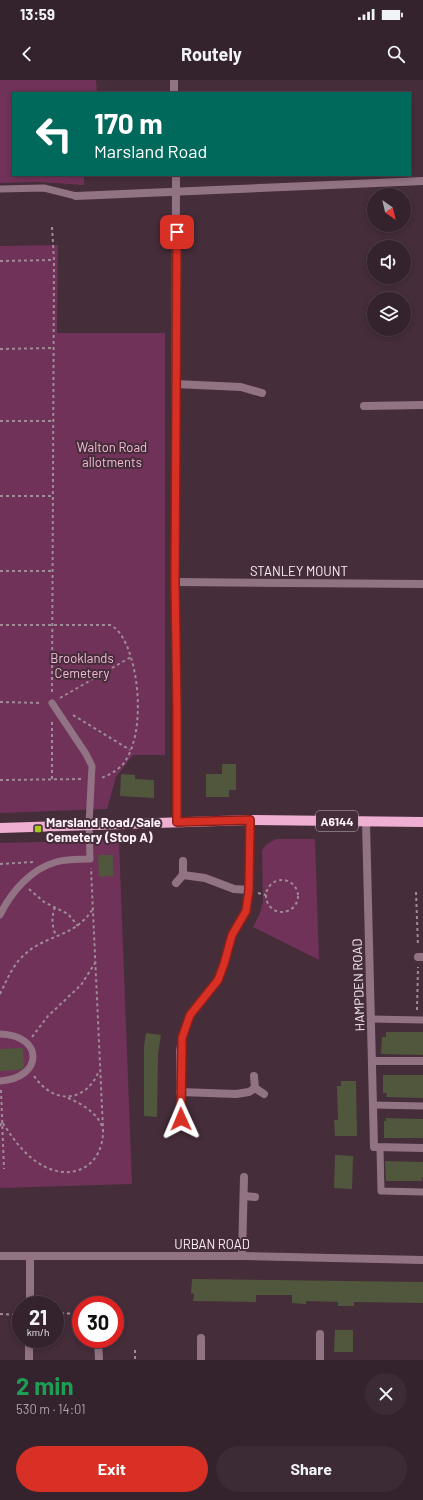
<!DOCTYPE html>
<html lang="en">
<head>
<meta charset="utf-8">
<style>
	body { margin:0; font-family:Barlow,sans-serif; background:#3c2a34; color:#f1f3f6; height:100vh; display:flex; flex-direction:column; font-size:15px; white-space:nowrap }
	* { box-sizing:border-box; margin:0 }
	p { font-size:13px; color:#a9a4a9 }
	.icon { flex:none; width:22px; height:22px; fill:none; stroke:currentColor; stroke-width:2; stroke-linecap:round; stroke-linejoin:round }
	.map { position:relative; height:1280px; overflow:hidden }
	.drawer { display:flex; flex-direction:column; background:#34222c; flex:1 }
	.drawer>* { flex:none }
	.hud { position:absolute; left:12px; top:12px; width:399px; height:84px; border-radius:0px; box-shadow:0 2px 6px #0003,0 0 0 1px #4e3f48; background:#00695c; color:#fff; overflow:hidden }
	.needle { width:26px; rotate:146deg }
	.controls { position:absolute; left:367px; top:108px; display:grid; gap:8px }
	.controls a { display:grid; place-items:center; width:44px; height:44px; border-radius:50%; background:#34222c; box-shadow:0 2px 6px #0003,0 0 0 1px #4e3f48; font-size:20px }
	.speed { position:absolute; left:12px; top:1216px; display:flex; gap:8px; font-size:20px; font-weight:700; text-align:center }
	.speed>* { display:grid; place-content:center; width:52px; height:52px; border-radius:50%; background:#34222c; box-shadow:0 2px 6px #0003,0 0 0 1px #4e3f48; line-height:1 }
	.speed small { font-size:10px; font-weight:400 }
	.speed .limit { border:6px solid #d22; background:#fff; color:#111 }
	.pin { position:absolute; display:grid; place-items:center; width:34px; height:34px; color:#fff; margin:-17px; border-radius:8px; box-shadow:0 2px 6px #0006 }
	.me { position:absolute; width:44px; margin:-22px; rotate:359deg; stroke-linejoin:round; filter:drop-shadow(0 0 3px #0008) }
	.turn { display:flex; align-items:center; gap:14px; height:84px; padding:0 16px; font-size:18px }
	.turn .icon { width:52px; height:52px; stroke-width:2.5 }
	.turn b { display:block; font-size:28px; line-height:34px }
	.round { display:grid; place-items:center; flex:none; width:42px; height:42px; border-radius:21px; background:#3c2a34 }
	.head { display:flex; align-items:center; justify-content:space-between; height:68px; padding:0 16px }
	h1 { font-size:24px; font-weight:700; line-height:30px; color:#1e9e55 }
	.primary-button { display:flex; gap:8px; margin-top:auto; padding:8px 16px }
	.primary-button a { flex:1; height:46px; border-radius:24px; background:#d93025; color:#fff; font-size:16px; font-weight:700; line-height:46px; text-align:center }
	.primary-button a+a { background:#3c2a34; color:#f1f3f6 }
	.status { display:flex; justify-content:space-between; align-items:center; height:28px; padding:0 20px; background:#34222c; direction:ltr }
	.status svg { height:11px; fill:currentColor }
	header { display:flex; justify-content:space-between; align-items:center; height:52px; padding:0 16px; background:#34222c; font-size:18px; font-weight:700 }
	.map>svg:first-child { display:block }
	.green { fill:#703258 }
	.building { fill:#50573d }
	.lines { fill:none; stroke-linecap:round; stroke-linejoin:round }
	.path { stroke:#9f8c97; stroke-width:2; stroke-dasharray:3 3; stroke-linecap:butt }
	.service { stroke:#927384; stroke-width:7 }
	.minor { stroke:#927384; stroke-width:8 }
	.primary { stroke:#efafd2; stroke-width:10 }
	.route-casing { stroke:#8d1f18; stroke-width:10 }
	.route { stroke:#d93025; stroke-width:7 }
	.poi-dot { fill:#a8c71d; stroke:#452d3a; stroke-width:1.5 }
	.labels { text-anchor:middle; dominant-baseline:central; stroke-width:4; stroke-linejoin:round; paint-order:stroke }
	.shield { fill:#452d3a; stroke:#c6b6be; stroke-width:1 }
	.shield-label { font-size:12px; font-weight:bold; fill:#fdf0f7 }
	.park-label { font-size:13px; fill:#f6bbdb; stroke:#452d3a }
	.street-label { font-size:13px; fill:#fdf0f7; stroke:#452d3a }
	.poi-label { font-size:13px; font-weight:bold; fill:#fdf0f7; stroke:#452d3a; text-anchor:start }
</style>
</head>
<body>
<div class="status"><b>13:59</b><svg viewBox="0 0 49 12"><path d="M0 12V9h3v3zM5 12V6h3v6zM10 12V3h3v9zM15 12V0h3v12zM26 1h20v11H26zM47 4h2v5h-2z"/></svg></div>
<header><svg class="icon" aria-label="back" viewBox="0 0 24 24"><path d="M15 5l-7 7 7 7"/></svg>Routely<svg class="icon" aria-label="search" viewBox="0 0 24 24"><circle cx="10" cy="10" r="6"/><path d="M15 15l6 6"/></svg></header>
<div class="map">
<svg width="423" height="1280" viewBox="0 0 423 1280">
	<rect width="100%" height="100%" fill="#452d3a"/>
	<g class="green">
		<path d="M0,0H96L97,13H13V95H84V105L38,102L0,103Z"/>
		<path d="M58,165L57,253H165V675H133L116,697L107,729L0,733V166Z"/>
		<path d="M276,759H315L319,880L253,847L260,833L263,822L262,770L267,764Z"/>
		<path d="M119,760L132,1104L0,1108V763Z"/>
	</g>
	<g class="building">
		<path d="M222,684H236V710H229V717H206V694H222Z"/>
		<path d="M121,694L135,695V699L154,700V718L120,716Z"/>
		<path d="M98,775H113V796L99,797Z"/>
		<path d="M386,952H423V975L381,974L382,957H386Z"/>
		<path d="M146,953L161,955L158,974L157,1037L144,1036V966Z"/>
		<path d="M23,968L24,986L22,989L18,990L0,991V969Z"/>
		<path d="M383,995H423V1018L386,1017L387,1013H383Z"/>
		<path d="M341,1001H356L357,1056H335L334,1040H338L337,1006H341Z"/>
		<path d="M386,1038L423,1039V1058H384V1041H386Z"/>
		<path d="M335,1075L353,1076L352,1109L334,1108Z"/>
		<path d="M385,1081L423,1082V1097L422,1098V1101H386Z"/>
		<path d="M192,1199L423,1202V1223L354,1222V1226H338V1222L306,1221V1224L292,1223V1215H256V1222L193,1221L194,1214L191,1213Z"/>
		<path d="M335,1250H353V1272H334Z"/>
	</g>
	<g class="lines">
		<g class="path">
			<path d="M52,147L54,180L52,614"/>
			<path d="M0,181L54,180"/>
			<path d="M0,269L53,268"/>
			<path d="M0,341H53"/>
			<path d="M0,416H53"/>
			<path d="M0,491H52"/>
			<path d="M0,545H110C119,549 123,558 127,566C140,597 144,655 124,683C118,690 110,695 101,698"/>
			<path d="M60,618L131,577"/>
			<path d="M0,622L42,623"/>
			<path d="M73,635L130,670"/>
			<path d="M52,699V640"/>
			<path d="M0,700L83,699"/>
			<path d="M0,784L33,782"/>
			<circle cx="282" cy="816" r="16"/>
			<path d="M29,809L44,822L68,834L78,846"/>
			<path d="M416,812L418,866"/>
			<path d="M258,813L266,815"/>
			<path d="M55,827C51,838 52,846 56,856"/>
			<path d="M0,914C7,900 12,886 24,875C46,854 74,858 92,830"/>
			<path d="M417,930L418,887"/>
			<path d="M32,957L48,936L81,905L95,883"/>
			<path d="M34,996C53,1024 85,1024 99,991"/>
			<path d="M1,1010L4,1089"/>
			<path d="M68,1018C82,1024 96,1032 102,1046"/>
			<path d="M0,1046L2,1042C12,1057 22,1072 37,1082C68,1104 104,1089 103,1049L91,788"/>
			<path d="M55,1233L81,1234"/>
			<path d="M0,1234L21,1235"/>
			<path d="M135,1270V1280"/>
		</g>
		<g class="service">
			<path d="M0,109L44,108L76,116"/>
			<path d="M0,835C11,812 31,789 56,782C67,779 79,779 90,779L89,744L92,686L86,674L52,623"/>
			<path d="M371,939L423,940"/>
			<path d="M0,954C44,955 44,998 0,1001"/>
			<path d="M373,1025L423,1026"/>
			<path d="M380,1068L381,1111L423,1112"/>
		</g>
		<g class="minor">
			<path d="M174,0V13"/>
			<path d="M176,95L175,487L177,632V742"/>
			<path d="M76,116L423,101"/>
			<path d="M175,304L241,307L262,313"/>
			<path d="M364,326L423,325"/>
			<path d="M175,502L423,504"/>
			<path d="M366,742L374,1067L423,1068"/>
			<path d="M183,795L205,798L234,809L249,810"/>
			<path d="M176,803L183,795V781"/>
			<path d="M418,877H423"/>
			<path d="M372,981H423"/>
			<path d="M254,996L255,1008"/>
			<path d="M180,1012L236,1014L249,1012L255,1008L264,1014"/>
			<path d="M181,1039L180,971L182,959L190,935L218,900L224,884L232,855L246,831L249,810L250,740"/>
			<path d="M244,1116L255,1117"/>
			<path d="M0,1176H242L423,1180"/>
			<path d="M242,1176L244,1097"/>
			<path d="M30,1225V1176"/>
			<path d="M201,1258V1280"/>
			<path d="M98,1259L99,1280"/>
			<path d="M29,1280V1259"/>
			<path d="M320,1280V1254"/>
		</g>
		<path class="primary" d="M0,748L250,740L423,742"/>
	</g>
	<g class="lines">
		<g class="route-casing">
			<path id="route" d="M177,152L175,502L177,632V742L250,740L249,810L246,831L232,855L224,884L218,900L190,935L182,958L181,1039"/>
		</g>
		<use href="#route" class="route"/>
	</g>
	<rect class="poi-dot" x="34" y="745" width="8" height="8" rx="2"/>
	<g class="labels">
		<rect class="shield" x="316" y="731" width="42" height="20" rx="3"/>
		<g class="shield-label">
			<text x="337" y="741">A6144</text>
		</g>
		<g class="park-label">
			<text x="112" y="367">Walton Road<tspan x="112" dy="15">allotments</tspan></text>
			<text x="82" y="578">Brooklands<tspan x="82" dy="15">Cemetery</tspan></text>
		</g>
		<g class="street-label">
			<text x="299" y="491">STANLEY MOUNT</text>
			<text transform="translate(358 905) rotate(-92)">HAMPDEN ROAD</text>
			<text x="212" y="1164">URBAN ROAD</text>
		</g>
		<g class="poi-label">
			<text x="46" y="742">Marsland Road/Sale<tspan x="46" dy="15">Cemetery (Stop A)</tspan></text>
		</g>
	</g>
</svg>
<div class="controls">
<a><svg class="needle" viewBox="-14 -14 28 28"><path d="M0-13l5 13h-10z" fill="#e53935"/><path d="M0 13l5-13h-10z" fill="#a9a4a9"/></svg></a>
<a><svg class="icon" aria-label="sound" viewBox="0 0 24 24"><path d="M4 9h4l5-4v14l-5-4H4zM17 9q2 3 0 6"/></svg></a>
<a><svg class="icon" aria-label="layers" viewBox="0 0 24 24"><path d="M12 4l9 5-9 5-9-5zM3 14l9 5 9-5"/></svg></a>
</div>
<div class="speed"><div>21<small>km/h</small></div><div class="limit">30</div></div>
<div class="pin" style="left:177px;top:152px;background:#d93025"><svg class="icon" aria-label="arrive" viewBox="0 0 24 24"><path d="M6 21V4h12l-3 4 3 4H6"/></svg></div>
<svg class="me" style="left:181px;top:1039px" viewBox="-20 -20 40 40"><path d="M0-17L14 15 0 8-14 15z" fill="#d93025" stroke="#fff" stroke-width="4"/></svg>
<div class="hud">
<div class="turn"><svg class="icon" aria-label="left" viewBox="0 0 24 24"><path d="M17 20v-9H6M10 6l-5 5 5 5"/></svg><div><b>170 m</b>Marsland Road</div></div>
</div>
</div>
<section class="drawer">
<div class="head"><div><h1>2 min</h1><p>530 m · 14:01</p></div><a class="round"><svg class="icon" aria-label="close" viewBox="0 0 24 24"><path d="M6 6l12 12M18 6L6 18"/></svg></a></div>
<div class="primary-button"><a>Exit</a><a>Share</a></div>
</section>
</body>
</html>
